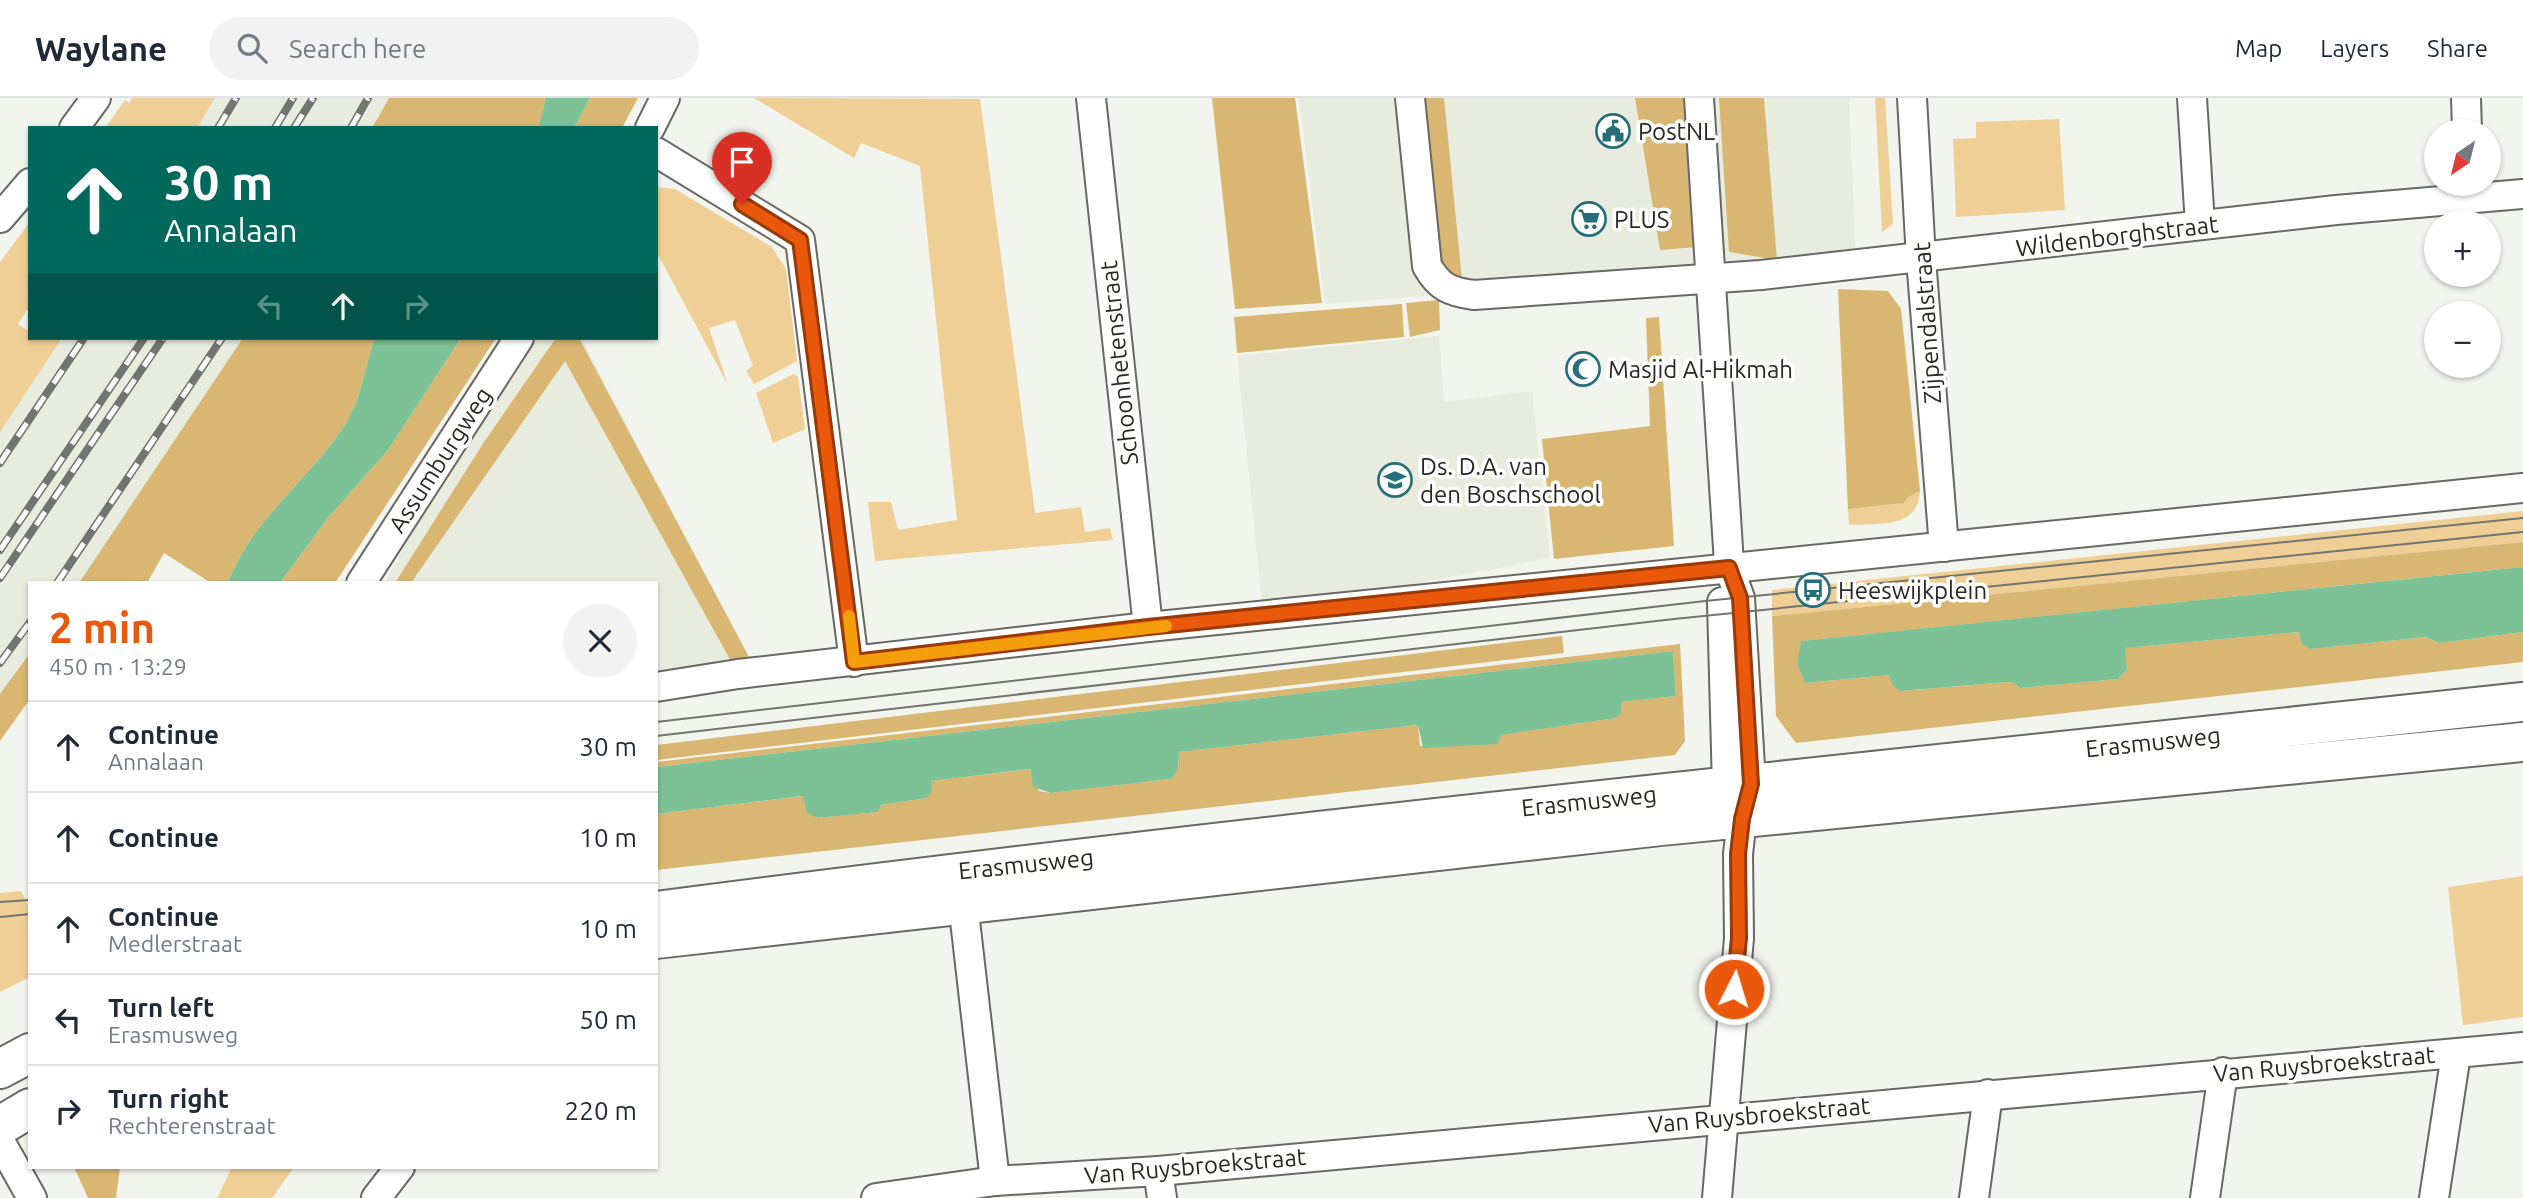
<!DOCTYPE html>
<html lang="en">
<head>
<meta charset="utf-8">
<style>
	body { margin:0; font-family:Ubuntu,sans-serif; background:#f2f2f3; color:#1f2937; height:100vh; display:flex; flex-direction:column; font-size:26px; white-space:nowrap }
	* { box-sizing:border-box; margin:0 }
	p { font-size:23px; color:#747a83 }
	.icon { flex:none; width:38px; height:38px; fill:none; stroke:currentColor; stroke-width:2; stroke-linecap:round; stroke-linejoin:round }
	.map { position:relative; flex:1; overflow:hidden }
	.panel { position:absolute; left:28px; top:483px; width:630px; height:588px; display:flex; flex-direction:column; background:#fff; border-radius:0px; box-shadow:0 2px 5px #0004 }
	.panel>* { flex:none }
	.banner { position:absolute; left:28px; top:28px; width:630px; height:214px; border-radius:0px; box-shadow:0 2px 5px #0004; background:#00695c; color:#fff; overflow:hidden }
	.needle { width:46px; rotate:215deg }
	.fabs { position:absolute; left:2424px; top:21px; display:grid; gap:14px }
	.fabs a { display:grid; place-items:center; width:77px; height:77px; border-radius:50%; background:#fff; box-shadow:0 2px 5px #0004; font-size:35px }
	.pin { position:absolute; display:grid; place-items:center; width:60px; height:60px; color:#fff; margin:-72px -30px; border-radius:50% 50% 50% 0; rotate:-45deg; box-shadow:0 0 7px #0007 }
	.pin .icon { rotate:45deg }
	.me { position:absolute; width:77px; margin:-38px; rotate:5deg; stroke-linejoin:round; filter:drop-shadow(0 0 5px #0008) }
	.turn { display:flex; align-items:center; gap:24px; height:147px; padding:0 21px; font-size:32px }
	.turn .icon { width:91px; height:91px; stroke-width:2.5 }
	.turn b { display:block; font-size:49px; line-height:60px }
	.lanes { display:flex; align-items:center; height:66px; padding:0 21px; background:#0003; justify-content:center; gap:35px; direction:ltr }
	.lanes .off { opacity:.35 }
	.round { display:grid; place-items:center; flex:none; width:74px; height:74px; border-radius:37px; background:#f2f2f3 }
	.summary { display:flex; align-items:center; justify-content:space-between; height:119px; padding:0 21px }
	h1 { font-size:42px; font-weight:700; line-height:52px; color:#ea580c }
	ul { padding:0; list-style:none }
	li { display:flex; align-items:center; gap:21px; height:91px; padding:0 21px; border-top:2px solid #e0e1e3 }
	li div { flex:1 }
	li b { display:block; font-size:26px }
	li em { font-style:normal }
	header { display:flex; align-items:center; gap:42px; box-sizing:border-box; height:98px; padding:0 35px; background:#fff; border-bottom:2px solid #e0e1e3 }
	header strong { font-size:33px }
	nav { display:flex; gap:38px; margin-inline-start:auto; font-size:24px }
	.search { width:490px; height:63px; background:#f2f2f3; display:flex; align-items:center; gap:18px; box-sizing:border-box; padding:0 24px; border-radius:38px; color:#747a83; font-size:26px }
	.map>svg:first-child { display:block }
	.built { fill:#e8ecde }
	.green { fill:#efcf95 }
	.forest { fill:#d9b672 }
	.water { fill:#7dc296 }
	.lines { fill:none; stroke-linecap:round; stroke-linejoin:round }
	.street-casing { stroke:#686964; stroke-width:32 }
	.secondary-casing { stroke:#686964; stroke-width:42 }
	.street { stroke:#fff; stroke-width:28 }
	.secondary { stroke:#fff; stroke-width:38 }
	.tram { stroke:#727470; stroke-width:2 }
	.rail-casing { stroke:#727470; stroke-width:8 }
	.rail { stroke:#fffffe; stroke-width:5; stroke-dasharray:16; stroke-linecap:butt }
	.route-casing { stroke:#983908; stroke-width:18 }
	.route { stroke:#ea580c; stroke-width:12 }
	.slow { stroke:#f59e0b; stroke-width:12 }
	.labels { text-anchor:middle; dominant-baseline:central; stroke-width:7; stroke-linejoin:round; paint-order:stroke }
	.poi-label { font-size:24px; fill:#282927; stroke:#fffffe; text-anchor:start }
	.street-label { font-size:24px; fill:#282927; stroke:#fffffe }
</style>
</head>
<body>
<header>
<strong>Waylane</strong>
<div class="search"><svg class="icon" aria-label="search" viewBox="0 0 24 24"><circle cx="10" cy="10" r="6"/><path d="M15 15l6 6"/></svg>Search here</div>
<nav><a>Map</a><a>Layers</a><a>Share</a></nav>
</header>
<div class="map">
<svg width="2523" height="1100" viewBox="0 0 2523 1100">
	<rect width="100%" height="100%" fill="#f2f4ee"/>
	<g class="built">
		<path d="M215,0H389L372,30H197Z"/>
		<path d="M1299,0H1849L1856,163L1325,206Z"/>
		<path d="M1439,238L1444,304L1532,293L1550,460L1263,515L1237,258Z"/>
		<path d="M62,240H243L146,390L79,485H30V555L0,596V334Z"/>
		<path d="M515,240H581L757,574L656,583V485H385Z"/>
	</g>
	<g class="green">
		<path d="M132,0H215L197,30H105L125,2L129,5Z"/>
		<path d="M754,0L980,1L1035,415L1081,409L1085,434L1110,430L1113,442L875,463L868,404H891L898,432L957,422L920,68L861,45L854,60Z"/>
		<path d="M1875,0H1885L1893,126L1882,134Z"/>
		<path d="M2059,21L2065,112L1956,119L1953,41L1976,40V24Z"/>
		<path d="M656,89L675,91L772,149L786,171L797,263L754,286L746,273L753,268L735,222L709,230L728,287L656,153Z"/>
		<path d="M30,124V213L27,212L18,226L30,234V240H62L0,334V164Z"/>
		<path d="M794,276L798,279L805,331L773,345L756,295Z"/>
		<path d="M1920,393C1918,431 1880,425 1849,427L1848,411L1903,405L1907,400Z"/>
		<path d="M2523,413V444L1772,518V492Z"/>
		<path d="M2523,778V919L2463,927L2448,789Z"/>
		<path d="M21,793L30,812V879L0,894V795Z"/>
		<path d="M232,1069H294L272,1100H217Z"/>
	</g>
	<g class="forest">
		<path d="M389,0H546L538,30H372Z"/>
		<path d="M590,0H638L622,30H574Z"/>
		<path d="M1212,0H1295L1322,205L1235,211Z"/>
		<path d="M1419,0H1444L1463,192L1436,188Z"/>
		<path d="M1635,0H1685L1697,149L1660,152Z"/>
		<path d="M1719,0H1764L1777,162L1729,154Z"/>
		<path d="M1838,191L1888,193L1901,211L1920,393L1907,400L1904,405L1848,411Z"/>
		<path d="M1439,202L1440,232L1410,239L1406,205Z"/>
		<path d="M1402,206L1404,239L1237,255L1234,219Z"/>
		<path d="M1659,219L1674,448L1554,461L1542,341L1650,328L1646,220Z"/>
		<path d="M243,240H375C364,271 362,301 343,330C307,384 251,422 228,485H211L164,455L147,485H79Z"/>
		<path d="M461,240H496L335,485H280L327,421L388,352Z"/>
		<path d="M556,240H579L757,574L738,576L565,263L411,485H395L484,344Z"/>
		<path d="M2523,444V469L1802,543L1797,566L1805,585L1889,577L1901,593L2007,584L2016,585L2020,590L2118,581L2127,572L2124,550L2300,534L2311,551L2426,539L2439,545L2523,534V564L1796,645L1776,618L1772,518Z"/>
		<path d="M1562,538L1564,555L656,662V647Z"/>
		<path d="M1680,546L1685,643L1675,657L656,772V716L803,698L817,720L877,714L881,707L927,700L931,683L1032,671L1039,693L1051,695L1171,681L1178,672L1179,654L1418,627L1420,648L1616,620L1620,604L1676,598L1673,553L656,669V664Z"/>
		<path d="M30,555V601L0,643V596Z"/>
		<path d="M74,1069H120L116,1100H88Z"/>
	</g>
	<g class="water">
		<path d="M546,0H590L574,30H538Z"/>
		<path d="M375,240H461L388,352L327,421L280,485H228C251,422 307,384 343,330C362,301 364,271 375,240Z"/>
		<path d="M2523,469V534L2439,545L2426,539L2311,551L2302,546L2299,534L2125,550L2127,572L2118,581L2020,590L2015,585L2007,584L1901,593L1893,588L1889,577L1805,585L1797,566L1801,543Z"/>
		<path d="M1673,553L1676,598L1621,604V615L1616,620L1501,637L1498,646L1423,650L1418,627L1179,654L1178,672L1171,681L1051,695L1033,689L1031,671L931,683L932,694L927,700L881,707L878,714L818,720L807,715L803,698L656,716V669Z"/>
	</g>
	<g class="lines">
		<g class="street-casing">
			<g id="street">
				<path d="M1091,0L1148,529"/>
				<path d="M1410,0L1427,168C1439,189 1450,194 1474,197L1761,177L2336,112L2523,96"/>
				<path d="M1699,0L1728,450L1729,470L1740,500L1751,686L1742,721L1738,756L1739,840L1717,1100"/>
				<path d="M1912,0L1921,161L1944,449"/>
				<path d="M2192,0L2200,127"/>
				<path d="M2466,0L2467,33"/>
				<path d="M74,30L96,0"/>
				<path d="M650,30L665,0"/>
				<path d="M656,54L800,142L854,564"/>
				<path d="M0,120L30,85"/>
				<path d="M361,485L519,240"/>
				<path d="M1722,504L1727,689L1735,706"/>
				<path d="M656,589L738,576L1148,529L2523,390"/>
				<path d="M963,805L995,1083"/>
				<path d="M0,1043L32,1100"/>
				<path d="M1158,1073L1162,1100"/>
				<path d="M376,1100L400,1069"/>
				<path d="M876,1100L995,1083L1158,1073L2523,949"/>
				<path d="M1974,1100L1988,996"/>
				<path d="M2205,1100L2223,974"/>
				<path d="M2434,1100L2456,956"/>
			</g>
		</g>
		<g class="secondary-casing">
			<g id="secondary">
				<path d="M656,813C1277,732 1900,671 2523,604"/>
				<path d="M656,841L1661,728L2523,644"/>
				<path d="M0,971L30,955"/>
				<path d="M0,1028L30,1010"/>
			</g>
		</g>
		<use href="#street" class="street"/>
		<use href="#secondary" class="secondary"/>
		<g class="tram">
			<path d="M656,624L1705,503L2523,420"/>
			<path d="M656,638L1674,521L2523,434"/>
			<path d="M0,804L30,802"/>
			<path d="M0,819L30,816"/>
		</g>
		<g class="rail-casing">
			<g id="rail">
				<path d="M218,30L236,0"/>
				<path d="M275,30L293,0"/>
				<path d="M294,30L313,0"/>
				<path d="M351,30L368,0"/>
				<path d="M0,365L84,240"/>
				<path d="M0,452L144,240"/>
				<path d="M0,480L163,240"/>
				<path d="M57,485L222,240"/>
				<path d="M0,565L30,524"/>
			</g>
		</g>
		<use href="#rail" class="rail"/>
	</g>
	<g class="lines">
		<g class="route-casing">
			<path id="route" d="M742,106L800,142L854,564L1148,529L1729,470L1740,500L1751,686L1742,721L1738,756L1739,840L1734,891"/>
		</g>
		<use href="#route" class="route"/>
		<path class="slow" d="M849,518L854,564L1166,528"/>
	</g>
	<defs>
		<g id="civic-ring" transform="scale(1.75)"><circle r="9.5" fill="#fffffe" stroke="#266e7a" stroke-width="1.5"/><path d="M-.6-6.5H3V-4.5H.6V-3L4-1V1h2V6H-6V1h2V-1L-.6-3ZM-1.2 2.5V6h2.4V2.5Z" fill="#266e7a"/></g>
		<g id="supermarket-ring" transform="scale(1.75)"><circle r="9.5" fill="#fffffe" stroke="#266e7a" stroke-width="1.5"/><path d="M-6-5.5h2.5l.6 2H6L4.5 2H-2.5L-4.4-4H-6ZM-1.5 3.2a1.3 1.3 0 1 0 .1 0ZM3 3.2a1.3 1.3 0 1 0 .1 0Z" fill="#266e7a"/></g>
		<g id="mosque-ring" transform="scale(1.75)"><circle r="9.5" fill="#fffffe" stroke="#266e7a" stroke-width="1.5"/><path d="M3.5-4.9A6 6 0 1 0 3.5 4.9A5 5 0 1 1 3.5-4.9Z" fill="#266e7a"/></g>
		<g id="school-ring" transform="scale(1.75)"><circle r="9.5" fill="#fffffe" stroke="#266e7a" stroke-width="1.5"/><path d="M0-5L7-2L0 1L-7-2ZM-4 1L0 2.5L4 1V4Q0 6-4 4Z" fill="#266e7a"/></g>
		<g id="bus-ring" transform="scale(1.75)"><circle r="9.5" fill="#fffffe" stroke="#266e7a" stroke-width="1.5"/><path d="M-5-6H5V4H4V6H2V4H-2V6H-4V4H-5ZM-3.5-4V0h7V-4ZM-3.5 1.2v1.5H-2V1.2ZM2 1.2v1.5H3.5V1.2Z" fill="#266e7a"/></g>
	</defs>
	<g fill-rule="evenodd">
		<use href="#civic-ring" x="1613" y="33"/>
		<use href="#supermarket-ring" x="1589" y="121"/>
		<use href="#mosque-ring" x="1583" y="271"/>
		<use href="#school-ring" x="1395" y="382"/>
		<use href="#bus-ring" x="1813" y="492"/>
	</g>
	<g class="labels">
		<g class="poi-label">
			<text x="1638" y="33">PostNL</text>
			<text x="1614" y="121">PLUS</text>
			<text x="1608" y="271">Masjid Al-Hikmah</text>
			<text x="1420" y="368">Ds. D.A. van<tspan x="1420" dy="28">den Boschschool</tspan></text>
			<text x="1838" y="492">Heeswijkplein</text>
		</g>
		<g class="street-label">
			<text transform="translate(2117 138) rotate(-7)">Wildenborghstraat</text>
			<text transform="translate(1927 225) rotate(-94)">Zijpendalstraat</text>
			<text transform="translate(1119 265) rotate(-96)">Schoonhetenstraat</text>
			<text transform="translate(440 362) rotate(-57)">Assumburgweg</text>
			<text transform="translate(2153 644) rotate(-6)">Erasmusweg</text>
			<text transform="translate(1589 703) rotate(-6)">Erasmusweg</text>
			<text transform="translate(1026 766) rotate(-6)">Erasmusweg</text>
			<text transform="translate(2324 966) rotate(-5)">Van Ruysbroekstraat</text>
			<text transform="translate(1759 1017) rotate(-5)">Van Ruysbroekstraat</text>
			<text transform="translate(1195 1068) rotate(-5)">Van Ruysbroekstraat</text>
		</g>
	</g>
</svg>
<div class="fabs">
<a><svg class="needle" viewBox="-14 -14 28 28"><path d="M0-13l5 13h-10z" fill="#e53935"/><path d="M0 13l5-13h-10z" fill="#747a83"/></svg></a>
<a>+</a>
<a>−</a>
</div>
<div class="pin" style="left:742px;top:106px;background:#d93025"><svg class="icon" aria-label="arrive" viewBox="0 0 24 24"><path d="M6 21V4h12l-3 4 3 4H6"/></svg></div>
<svg class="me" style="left:1734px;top:891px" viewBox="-20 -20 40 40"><circle r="17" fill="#ea580c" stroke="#fff" stroke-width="3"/><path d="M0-11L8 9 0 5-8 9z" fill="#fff"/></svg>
<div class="banner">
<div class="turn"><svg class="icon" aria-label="ahead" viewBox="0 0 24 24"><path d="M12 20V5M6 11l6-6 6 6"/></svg><div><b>30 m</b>Annalaan</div></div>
<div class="lanes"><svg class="icon off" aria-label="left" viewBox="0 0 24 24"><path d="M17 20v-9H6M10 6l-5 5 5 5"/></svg><svg class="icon" aria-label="ahead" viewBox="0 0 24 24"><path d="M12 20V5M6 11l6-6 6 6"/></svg><svg class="icon off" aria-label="right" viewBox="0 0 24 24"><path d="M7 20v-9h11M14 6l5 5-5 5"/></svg></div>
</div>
<section class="panel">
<div class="summary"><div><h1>2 min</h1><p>450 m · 13:29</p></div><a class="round"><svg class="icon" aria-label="close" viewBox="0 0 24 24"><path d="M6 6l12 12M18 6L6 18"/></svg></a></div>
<ul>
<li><svg class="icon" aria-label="ahead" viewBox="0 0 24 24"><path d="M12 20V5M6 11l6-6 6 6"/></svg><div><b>Continue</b><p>Annalaan</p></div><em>30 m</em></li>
<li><svg class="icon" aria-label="ahead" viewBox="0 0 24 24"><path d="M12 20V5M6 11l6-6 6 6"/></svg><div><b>Continue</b></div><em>10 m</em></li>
<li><svg class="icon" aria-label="ahead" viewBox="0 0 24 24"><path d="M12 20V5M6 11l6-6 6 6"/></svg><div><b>Continue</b><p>Medlerstraat</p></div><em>10 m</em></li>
<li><svg class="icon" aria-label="left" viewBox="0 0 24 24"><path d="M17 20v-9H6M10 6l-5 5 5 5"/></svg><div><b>Turn left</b><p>Erasmusweg</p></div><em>50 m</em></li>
<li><svg class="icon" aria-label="right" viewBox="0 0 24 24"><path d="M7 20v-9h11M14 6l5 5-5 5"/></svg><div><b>Turn right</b><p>Rechterenstraat</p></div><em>220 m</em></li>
</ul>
</section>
</div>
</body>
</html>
